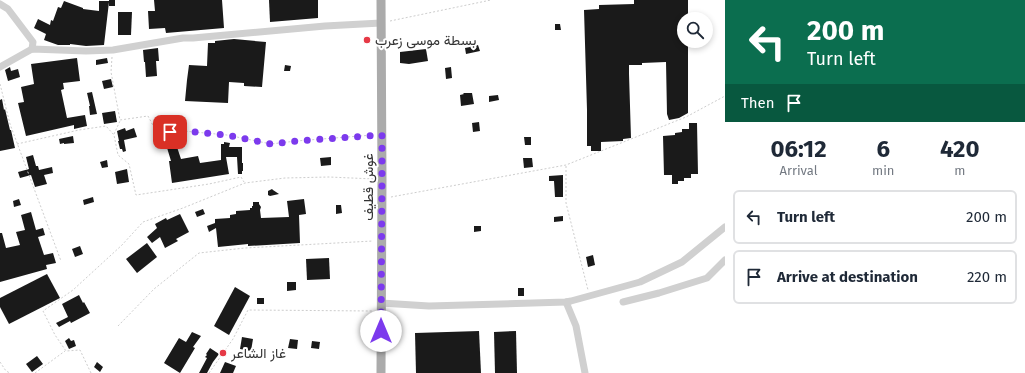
<!DOCTYPE html>
<html lang="en">
<head>
<meta charset="utf-8">
<style>
	body { margin:0; font-family:"Fira Sans",Vazirmatn,sans-serif; background:#f6f6f7; color:#1f2937; height:100vh; display:flex; flex-direction:column; font-size:15px; white-space:nowrap }
	* { box-sizing:border-box; margin:0 }
	p { font-size:13px; color:#747a83 }
	.icon { flex:none; width:22px; height:22px; fill:none; stroke:currentColor; stroke-width:2; stroke-linecap:round; stroke-linejoin:round }
	.map { position:relative; flex:1; overflow:hidden }
	.side { display:flex; flex-direction:column; background:#fff; width:300px }
	.side>* { flex:none }
	.top-card { background:#0b6e4f; color:#fff; overflow:hidden }
	.tools { position:absolute; left:677px; top:12px; display:grid; gap:8px }
	.tools a { display:grid; place-items:center; width:36px; height:36px; border-radius:50%; background:#fff; box-shadow:0 2px 6px #0003; font-size:20px }
	.pin { position:absolute; display:grid; place-items:center; width:34px; height:34px; color:#fff; margin:-17px; border-radius:8px; box-shadow:0 2px 6px #0006 }
	.me { position:absolute; width:44px; margin:-22px; rotate:0deg; stroke-linejoin:round; filter:drop-shadow(0 0 3px #0008) }
	.turn { display:flex; align-items:center; gap:14px; height:84px; padding:0 16px; font-size:18px }
	.turn .icon { width:52px; height:52px; stroke-width:2.5 }
	.turn b { display:block; font-size:28px; line-height:34px }
	.then { display:flex; align-items:center; height:38px; padding:0 16px; background:#0003; gap:8px; font-size:15px }
	.eta { display:flex; justify-content:space-evenly; align-items:center; height:68px; text-align:center }
	.eta b { font-size:24px; font-weight:700; line-height:28px }
	ul { padding:0; list-style:none }
	li { display:flex; align-items:center; gap:12px; height:54px; margin:0 8px 6px; padding:0 8px; border:2px solid #e0e1e3; border-radius:6px }
	li div { flex:1 }
	li b { display:block; font-size:15px }
	li em { font-style:normal }
	main { display:flex; flex:1; min-height:0 }
	.map>svg:first-child { display:block }
	.building { fill:#1a1a1a }
	.lines { fill:none; stroke-linecap:round; stroke-linejoin:round }
	.path { stroke:#cdcdcd; stroke-width:1; stroke-dasharray:2 2; stroke-linecap:butt }
	.minor { stroke:#d0d0d0; stroke-width:7 }
	.major { stroke:#ababab; stroke-width:9 }
	.route { stroke:#7c3aed; stroke-width:7; stroke-dasharray:0 12.6 }
	.poi-dot { fill:#e63946; stroke:#fff; stroke-width:1.5 }
	.labels { text-anchor:middle; dominant-baseline:central; stroke-width:4; stroke-linejoin:round; paint-order:stroke }
	.poi-label { font-size:14px; fill:#333; stroke:#fff; text-anchor:start }
	.street-label { font-size:14px; fill:#333; stroke:#fff }
</style>
</head>
<body>
<main>
<div class="map">
<svg width="725" height="373" viewBox="0 0 725 373">
	<rect width="100%" height="100%" fill="#fff"/>
	<g class="building">
		<path d="M109,0H115V6H109V2L104,45L86,46L70,44V45H58L44,40L46,34L34,28L38,19L50,25L51,20L53,21L58,7L61,8L64,1L83,8V9L99,11V1H109Z"/>
		<path d="M154,0H222L224,28L166,33L165,28L149,29L148,11H155Z"/>
		<path d="M269,0H318V18L270,22Z"/>
		<path d="M634,0H688V19H684V41H688V113L679,118L669,120L667,114L666,62L642,63V65H629V74L631,138L623,139V141L601,142V151H591V146H587V110L584,10L599,9V5L634,4Z"/>
		<path d="M118,12H132L131,35H118Z"/>
		<path d="M555,24H560L561,30H555Z"/>
		<path d="M234,39L266,42L262,87L244,86V83L229,82L228,103L185,101L187,80L189,65L207,66L208,43H215V41Z"/>
		<path d="M474,43L475,46L478,45L480,51L466,54L465,48L470,47L469,44Z"/>
		<path d="M158,48L159,61H156L157,76L146,77L145,62H144L143,50Z"/>
		<path d="M426,49L428,61L409,64L400,63V52Z"/>
		<path d="M77,58L80,81L63,83L64,89L61,90L67,118L85,115L87,126L74,129V125L26,136L18,103L24,102L21,87L34,84L31,64Z"/>
		<path d="M107,58L108,63L96,65V60Z"/>
		<path d="M285,65L291,66L290,71H284Z"/>
		<path d="M10,67L11,71L18,69L20,77L8,81L5,70Z"/>
		<path d="M451,67L452,78L446,79L445,68Z"/>
		<path d="M111,79L113,87L104,89L102,81Z"/>
		<path d="M92,92L97,114L90,115L89,106H90L87,93Z"/>
		<path d="M463,93H472L474,104L461,106L460,95L464,94Z"/>
		<path d="M498,95L499,100L489,102V96Z"/>
		<path d="M2,99L4,110L5,109L10,130H11L15,148L0,151V100Z"/>
		<path d="M115,111L117,122L104,124L102,113Z"/>
		<path d="M479,122L480,131L473,132L472,123Z"/>
		<path d="M689,123H697L698,174H691V178H684V181H678V184H672V175H664L663,136L675,135V133L682,132V129H689Z"/>
		<path d="M125,128L126,131L134,128L137,137L124,140L126,151L123,152L122,149H120L118,141H119L117,131Z"/>
		<path d="M73,136L74,143L64,144V143L60,144L59,139Z"/>
		<path d="M524,137H531V145H525Z"/>
		<path d="M174,138L181,159L198,156L200,163L221,160V144H224V142L230,143L229,147H242V163H243V171H242V174H238L237,157H226L229,174L172,183L169,161H171L165,141Z"/>
		<path d="M33,155L36,166H38L39,170L52,167L53,173L44,175L47,184L35,187L31,175L20,178L18,172L29,169L26,157Z"/>
		<path d="M331,157V165L321,166L320,158Z"/>
		<path d="M523,158H532L533,167L524,168Z"/>
		<path d="M107,160L108,167L102,168L100,162Z"/>
		<path d="M127,169L129,182L117,184L115,172Z"/>
		<path d="M563,175V197H555L554,181H549V176Z"/>
		<path d="M272,189L273,190L279,194L270,196L268,195V191Z"/>
		<path d="M93,197L94,202L84,205L83,200Z"/>
		<path d="M19,199L21,205L14,207L13,201Z"/>
		<path d="M304,199L306,214L299,215L300,243L248,246V244L218,247L216,228L209,232L207,226L215,223V219L230,218V215L236,214V211L250,210V208H252V206H253V202H259V204L261,207L260,210L261,218L289,217L287,201Z"/>
		<path d="M336,205H341L342,213L336,214Z"/>
		<path d="M203,209L205,214L197,217L195,212Z"/>
		<path d="M31,212L36,230L43,228L45,235L38,237L44,255L53,253L56,263L46,265L47,269L0,282V233H2L6,248L20,245L16,232L25,230L21,215Z"/>
		<path d="M180,214L189,232L176,239L178,241L165,248L160,237L152,243L147,237L157,228L155,224L166,218L167,220Z"/>
		<path d="M563,216V221L554,222V217Z"/>
		<path d="M474,226H481V231L474,232Z"/>
		<path d="M147,243L157,257L137,273L126,259Z"/>
		<path d="M80,246L83,254L75,257L72,249Z"/>
		<path d="M593,255L595,265L588,267L586,257Z"/>
		<path d="M329,258L330,279L307,280L306,259Z"/>
		<path d="M47,274L60,298L9,324L0,307V298Z"/>
		<path d="M287,282H296V290L287,291Z"/>
		<path d="M235,287L250,296L229,335L214,326Z"/>
		<rect x="518" y="288" width="6" height="8"/>
		<path d="M79,295L83,303L84,302L90,313L71,323L70,321L59,327L56,323L68,317L62,304Z"/>
		<rect x="257" y="298" width="7" height="6"/>
		<path d="M363,323L371,324L370,336L363,335Z"/>
		<path d="M479,331L481,373H416L415,333Z"/>
		<path d="M516,331L517,373H495L494,332Z"/>
		<path d="M192,332L201,336L193,347L195,348L180,373L164,363L179,338L186,342Z"/>
		<path d="M242,337L253,339L251,351L240,349Z"/>
		<path d="M69,338L71,341L74,340L76,346L69,349L65,341Z"/>
		<path d="M290,339L298,340L297,349L288,348Z"/>
		<path d="M312,341L320,342L319,349L311,348Z"/>
		<path d="M210,348L219,354L213,362L207,373H199L207,358L205,357L207,355L206,354Z"/>
		<path d="M37,356L43,364L32,372L26,364Z"/>
		<path d="M97,362L103,367L100,372L94,367Z"/>
		<path d="M225,362L236,366L233,373H220Z"/>
	</g>
	<g class="lines">
		<g class="path">
			<path d="M390,21L491,0"/>
			<path d="M112,57L111,72L120,120L148,116L157,133L183,131L227,135L271,144L296,141L373,135"/>
			<path d="M0,84L10,124L61,261"/>
			<path d="M114,134L120,121"/>
			<path d="M17,144L79,130L106,126L114,135L118,155L129,164L136,195L209,184L241,177L244,182"/>
			<path d="M566,166V203L588,290"/>
			<path d="M391,197L566,165L686,117L725,96"/>
			<path d="M118,326L154,289L199,253L245,248L373,241"/>
			<path d="M0,362L6,371L10,373"/>
			<path d="M35,373L65,351"/>
			<path d="M91,373L80,350L66,351L55,335L43,311L73,290L122,245L143,222L183,208L245,183L285,178L329,177L374,179"/>
			<path d="M209,373L233,339L248,310L373,311"/>
		</g>
		<g class="minor">
			<path d="M0,4L8,9L33,42L32,49"/>
			<path d="M0,67L32,49L86,51L113,50L183,38H193L325,26L381,23"/>
			<path d="M566,302L576,326L585,373"/>
			<path d="M623,302L659,293L707,278L725,260"/>
			<path d="M381,303L429,306L566,302L571,301L640,282L682,262L725,227"/>
		</g>
		<path class="major" d="M381,0L382,179L381,373"/>
	</g>
	<g class="lines">
		<path class="route" d="M170,132L183,131L227,135L271,144L296,141L382,135V179L381,331"/>
	</g>
	<g class="poi-dot">
		<circle cx="367" cy="40" r="4"/>
		<circle cx="223" cy="353" r="4"/>
	</g>
	<g class="labels">
		<g class="poi-label">
			<text x="375" y="40">بسطة موسى زعرب</text>
			<text x="231" y="353">غاز الشاعر</text>
		</g>
		<g class="street-label">
			<text transform="translate(368 187) rotate(-90)">غوش قطيف</text>
		</g>
	</g>
</svg>
<div class="tools">
<a><svg class="icon" aria-label="search" viewBox="0 0 24 24"><circle cx="10" cy="10" r="6"/><path d="M15 15l6 6"/></svg></a>
</div>
<div class="pin" style="left:170px;top:132px;background:#d93025"><svg class="icon" aria-label="arrive" viewBox="0 0 24 24"><path d="M6 21V4h12l-3 4 3 4H6"/></svg></div>
<svg class="me" style="left:381px;top:331px" viewBox="-20 -20 40 40"><circle r="19" fill="#fff"/><path d="M0-13L10 11 0 6-10 11z" fill="#7c3aed"/></svg>
</div>
<section class="side">
<div class="top-card">
<div class="turn"><svg class="icon" aria-label="left" viewBox="0 0 24 24"><path d="M17 20v-9H6M10 6l-5 5 5 5"/></svg><div><b>200 m</b>Turn left</div></div>
<div class="then">Then<svg class="icon" aria-label="arrive" viewBox="0 0 24 24"><path d="M6 21V4h12l-3 4 3 4H6"/></svg></div>
</div>
<div class="eta">
<div><b>06:12</b><p>Arrival</p></div>
<div><b>6</b><p>min</p></div>
<div><b>420</b><p>m</p></div>
</div>
<ul>
<li><svg class="icon" aria-label="left" viewBox="0 0 24 24"><path d="M17 20v-9H6M10 6l-5 5 5 5"/></svg><div><b>Turn left</b></div><em>200 m</em></li>
<li><svg class="icon" aria-label="arrive" viewBox="0 0 24 24"><path d="M6 21V4h12l-3 4 3 4H6"/></svg><div><b>Arrive at destination</b></div><em>220 m</em></li>
</ul>
</section>
</main>
</body>
</html>
